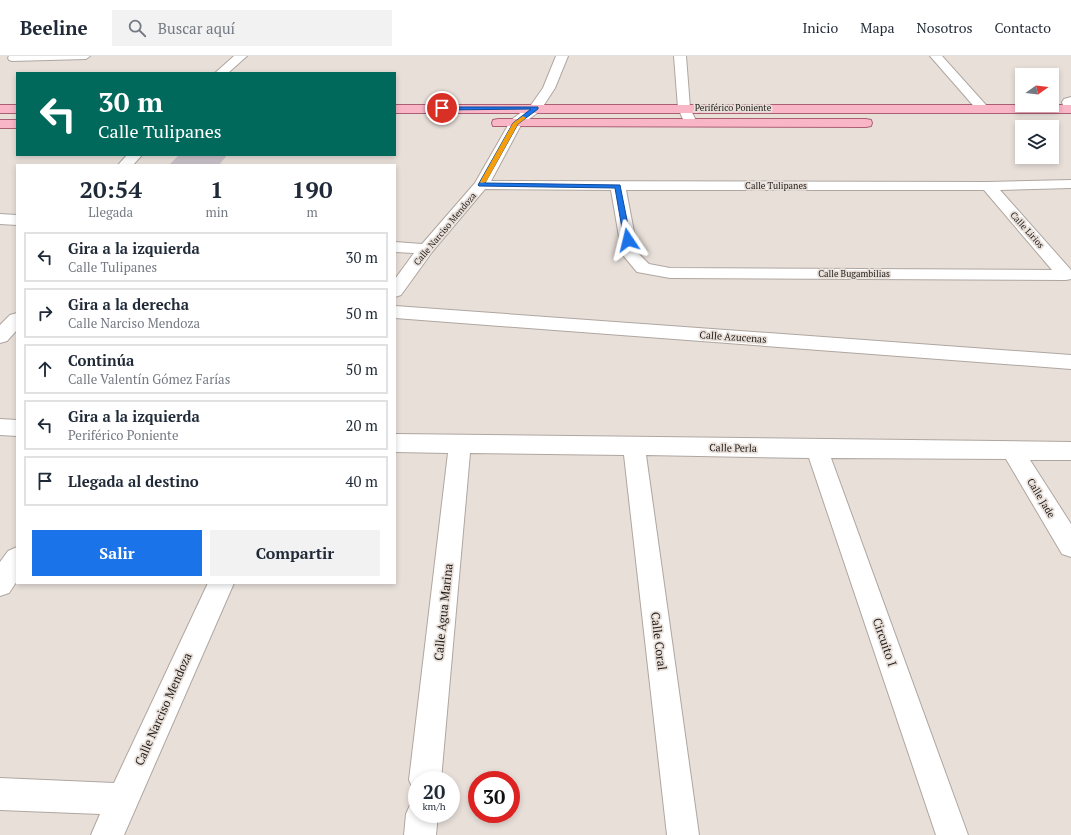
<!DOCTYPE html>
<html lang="es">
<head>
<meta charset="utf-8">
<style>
	body { margin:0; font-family:"PT Serif",serif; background:#f2f2f3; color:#1f2937; height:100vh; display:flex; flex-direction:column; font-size:15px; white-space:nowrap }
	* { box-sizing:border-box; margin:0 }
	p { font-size:13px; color:#747a83 }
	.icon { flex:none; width:22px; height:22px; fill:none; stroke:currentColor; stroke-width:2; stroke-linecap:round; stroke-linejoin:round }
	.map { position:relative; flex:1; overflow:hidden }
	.side { position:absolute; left:16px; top:108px; width:380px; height:420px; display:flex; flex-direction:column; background:#fff; border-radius:0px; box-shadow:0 2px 6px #0003 }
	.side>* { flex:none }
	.top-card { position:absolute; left:16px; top:16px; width:380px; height:84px; border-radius:0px; box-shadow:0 2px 6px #0003; background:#00695c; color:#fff; overflow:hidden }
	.needle { width:26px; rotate:76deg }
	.controls { position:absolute; left:1015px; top:12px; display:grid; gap:8px }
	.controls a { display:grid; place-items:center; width:44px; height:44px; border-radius:0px; background:#fff; box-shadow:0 2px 6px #0003; font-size:20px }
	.speed { position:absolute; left:408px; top:715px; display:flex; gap:8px; font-size:20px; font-weight:700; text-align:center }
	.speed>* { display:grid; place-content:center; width:52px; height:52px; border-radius:50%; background:#fff; box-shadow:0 2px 6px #0003; line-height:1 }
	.speed small { font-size:10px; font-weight:400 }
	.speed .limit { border:6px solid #d22; background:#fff; color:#111 }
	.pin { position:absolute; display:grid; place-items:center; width:34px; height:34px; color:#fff; margin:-17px; border:2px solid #fff; border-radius:50%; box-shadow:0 1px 4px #0007 }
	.me { position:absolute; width:44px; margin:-22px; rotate:350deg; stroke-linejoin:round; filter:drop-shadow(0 0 3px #0008) }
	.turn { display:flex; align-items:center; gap:14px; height:84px; padding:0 16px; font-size:18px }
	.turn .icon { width:52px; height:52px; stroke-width:2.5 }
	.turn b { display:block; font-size:28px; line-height:34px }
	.eta { display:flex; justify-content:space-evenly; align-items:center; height:68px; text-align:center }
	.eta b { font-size:24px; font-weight:600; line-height:28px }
	.cta { display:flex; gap:8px; margin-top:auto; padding:8px 16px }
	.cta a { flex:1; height:46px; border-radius:0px; background:#1a73e8; color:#fff; font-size:16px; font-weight:600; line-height:46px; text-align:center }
	.cta a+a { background:#f2f2f3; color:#1f2937 }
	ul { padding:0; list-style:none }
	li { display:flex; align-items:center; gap:12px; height:50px; margin:0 8px 6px; padding:0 8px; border:2px solid #e0e1e3; border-radius:0px }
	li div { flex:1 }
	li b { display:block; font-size:15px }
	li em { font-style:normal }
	header { display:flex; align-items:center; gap:24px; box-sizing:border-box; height:56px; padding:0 20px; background:#fff; border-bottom:1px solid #e0e1e3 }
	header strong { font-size:19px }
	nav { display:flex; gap:22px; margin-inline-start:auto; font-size:14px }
	.search { width:280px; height:36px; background:#f2f2f3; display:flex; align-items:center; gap:10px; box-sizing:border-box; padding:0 14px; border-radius:0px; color:#747a83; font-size:15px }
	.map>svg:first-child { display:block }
	.building { fill:#c8c0c7 }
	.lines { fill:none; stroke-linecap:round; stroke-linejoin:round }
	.lane-casing { stroke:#afa6a0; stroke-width:2 }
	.street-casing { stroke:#afa6a0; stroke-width:2 }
	.primary-casing { stroke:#aa6071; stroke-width:2 }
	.lane { fill:#fff; fill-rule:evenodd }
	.street { fill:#fff; fill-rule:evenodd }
	.primary { fill:#f9b6c7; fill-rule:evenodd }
	.route { fill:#1a73e8; stroke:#114b97 }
	.slow { fill:#f59e0b }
	.labels { text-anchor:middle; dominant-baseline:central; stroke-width:3.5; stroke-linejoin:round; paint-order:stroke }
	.far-street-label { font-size:9px; fill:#1e1a18; stroke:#e8dfd9 }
	.street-label { font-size:10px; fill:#1e1a18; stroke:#e8dfd9 }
	.near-street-label { font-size:12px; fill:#1e1a18; stroke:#e8dfd9 }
</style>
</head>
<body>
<header>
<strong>Beeline</strong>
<div class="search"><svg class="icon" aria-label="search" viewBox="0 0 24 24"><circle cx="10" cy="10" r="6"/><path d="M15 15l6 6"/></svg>Buscar aquí</div>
<nav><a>Inicio</a><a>Mapa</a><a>Nosotros</a><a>Contacto</a></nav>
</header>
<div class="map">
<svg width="1071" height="779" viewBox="0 0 1071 779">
	<rect width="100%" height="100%" fill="#e8dfd9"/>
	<path class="building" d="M179,99H227L219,109H169Z"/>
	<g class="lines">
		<g class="lane-casing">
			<path id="lane" d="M9,0H90L86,3L12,5L9,4L8,2Z"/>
		</g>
		<g class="street-casing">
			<g id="street">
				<path d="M234,0H247L228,17H215Z"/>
				<path d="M556,0H568L555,32L540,55L521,69L491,125L988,126L1071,124V132L1000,134L1071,214V223L1066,224L670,222L637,216L622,198L611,134L485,133L432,196L401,239L395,241V223L414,197L395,196V186L422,188L475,127L511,64L531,49L543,32ZM626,134H984L1052,214L670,212L649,208L638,197Z"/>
				<path d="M674,0H686L690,52L697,67L696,70H686L678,52Z"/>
				<path d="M930,0H942L986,49L988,52L986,55H978Z"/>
				<path d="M1071,41V56H1065L1062,46L1064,43Z"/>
				<path d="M127,99H142L133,109H118Z"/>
				<path d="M0,158L17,159V169L0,168Z"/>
				<path d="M395,250L1071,299V313L395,262Z"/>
				<path d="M17,257V274L7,285L0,287V269L10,259Z"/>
				<path d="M0,363L17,364V380L0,379Z"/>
				<path d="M395,378L1071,386V404H1030L1071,468V501L1062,498L1006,403L831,402L968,779H936L809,402L646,399L699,779H667L624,399L470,397L441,724H417V736L414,735L409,724L448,397L395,396Z"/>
				<path d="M17,491V525L9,537L0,540V506L8,495Z"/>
				<path d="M208,527H234L124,779H91L100,758L0,754V722L114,727Z"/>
				<path d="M417,744V758H438L436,779H404L406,758L411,747Z"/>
			</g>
		</g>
		<g class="primary-casing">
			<g id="primary">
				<rect x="0" y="49" width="17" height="8"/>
				<rect x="395" y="49" width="676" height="8"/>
				<path d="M498,63H866L871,64L872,67L871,70L866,71L493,70L492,67L493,64Z"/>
				<rect x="0" y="64" width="17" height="8"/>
			</g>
		</g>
		<use href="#lane" class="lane"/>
		<use href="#street" class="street"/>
		<use href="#primary" class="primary"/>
	</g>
	<path class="route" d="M440,51H538V53L518,68L485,127L620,129L631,184L630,186L624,184L615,132L479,130L478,129L513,67L531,53L442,54L439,52Z"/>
	<path class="slow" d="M523,60L526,62L518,68L486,126L481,127L480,126L513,67Z"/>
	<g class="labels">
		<g class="far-street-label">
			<text x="733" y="52">Periférico Poniente</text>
			<text x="776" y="130">Calle Tulipanes</text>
			<text transform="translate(445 173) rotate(-50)">Calle Narciso Mendoza</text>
			<text transform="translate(1027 174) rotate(48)">Calle Lirios</text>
			<text x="854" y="218">Calle Bugambilias</text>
		</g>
		<g class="street-label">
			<text transform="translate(733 281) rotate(4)">Calle Azucenas</text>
			<text transform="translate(733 392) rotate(1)">Calle Perla</text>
			<text transform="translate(1041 442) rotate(59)">Calle Jade</text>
		</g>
		<g class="near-street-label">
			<text transform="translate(443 556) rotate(-84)">Calle Agua Marina</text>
			<text transform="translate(659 585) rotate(83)">Calle Coral</text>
			<text transform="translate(885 586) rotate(71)">Circuito I</text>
			<text transform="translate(163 653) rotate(-66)">Calle Narciso Mendoza</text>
		</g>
	</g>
</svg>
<div class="controls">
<a><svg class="needle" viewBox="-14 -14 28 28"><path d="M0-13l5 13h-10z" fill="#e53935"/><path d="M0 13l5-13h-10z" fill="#747a83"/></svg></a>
<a><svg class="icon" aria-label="layers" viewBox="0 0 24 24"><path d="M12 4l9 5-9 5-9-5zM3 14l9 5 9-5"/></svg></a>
</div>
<div class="speed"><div>20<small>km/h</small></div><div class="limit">30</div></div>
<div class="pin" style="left:442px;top:52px;background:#d93025"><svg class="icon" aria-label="arrive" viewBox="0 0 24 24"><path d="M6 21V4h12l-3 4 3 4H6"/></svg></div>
<svg class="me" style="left:628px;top:184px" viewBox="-20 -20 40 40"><path d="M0-17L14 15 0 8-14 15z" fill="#1a73e8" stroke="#fff" stroke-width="4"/></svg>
<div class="top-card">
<div class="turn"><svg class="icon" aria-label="left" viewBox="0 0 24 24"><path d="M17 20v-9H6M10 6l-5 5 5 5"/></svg><div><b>30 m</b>Calle Tulipanes</div></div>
</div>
<section class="side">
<div class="eta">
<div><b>20:54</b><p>Llegada</p></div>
<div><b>1</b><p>min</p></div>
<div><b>190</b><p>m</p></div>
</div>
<ul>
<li><svg class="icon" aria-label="left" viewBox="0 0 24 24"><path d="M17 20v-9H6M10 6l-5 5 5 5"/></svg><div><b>Gira a la izquierda</b><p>Calle Tulipanes</p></div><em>30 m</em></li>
<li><svg class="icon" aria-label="right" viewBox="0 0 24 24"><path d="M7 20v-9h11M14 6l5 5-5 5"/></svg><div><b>Gira a la derecha</b><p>Calle Narciso Mendoza</p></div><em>50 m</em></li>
<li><svg class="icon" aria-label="ahead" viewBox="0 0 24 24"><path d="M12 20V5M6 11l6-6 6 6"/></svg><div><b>Continúa</b><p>Calle Valentín Gómez Farías</p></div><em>50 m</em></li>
<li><svg class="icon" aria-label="left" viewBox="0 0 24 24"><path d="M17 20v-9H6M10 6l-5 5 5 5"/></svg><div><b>Gira a la izquierda</b><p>Periférico Poniente</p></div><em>20 m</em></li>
<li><svg class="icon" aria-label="arrive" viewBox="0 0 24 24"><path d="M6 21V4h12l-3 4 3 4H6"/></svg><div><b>Llegada al destino</b></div><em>40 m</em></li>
</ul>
<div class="cta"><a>Salir</a><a>Compartir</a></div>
</section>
</div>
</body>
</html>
